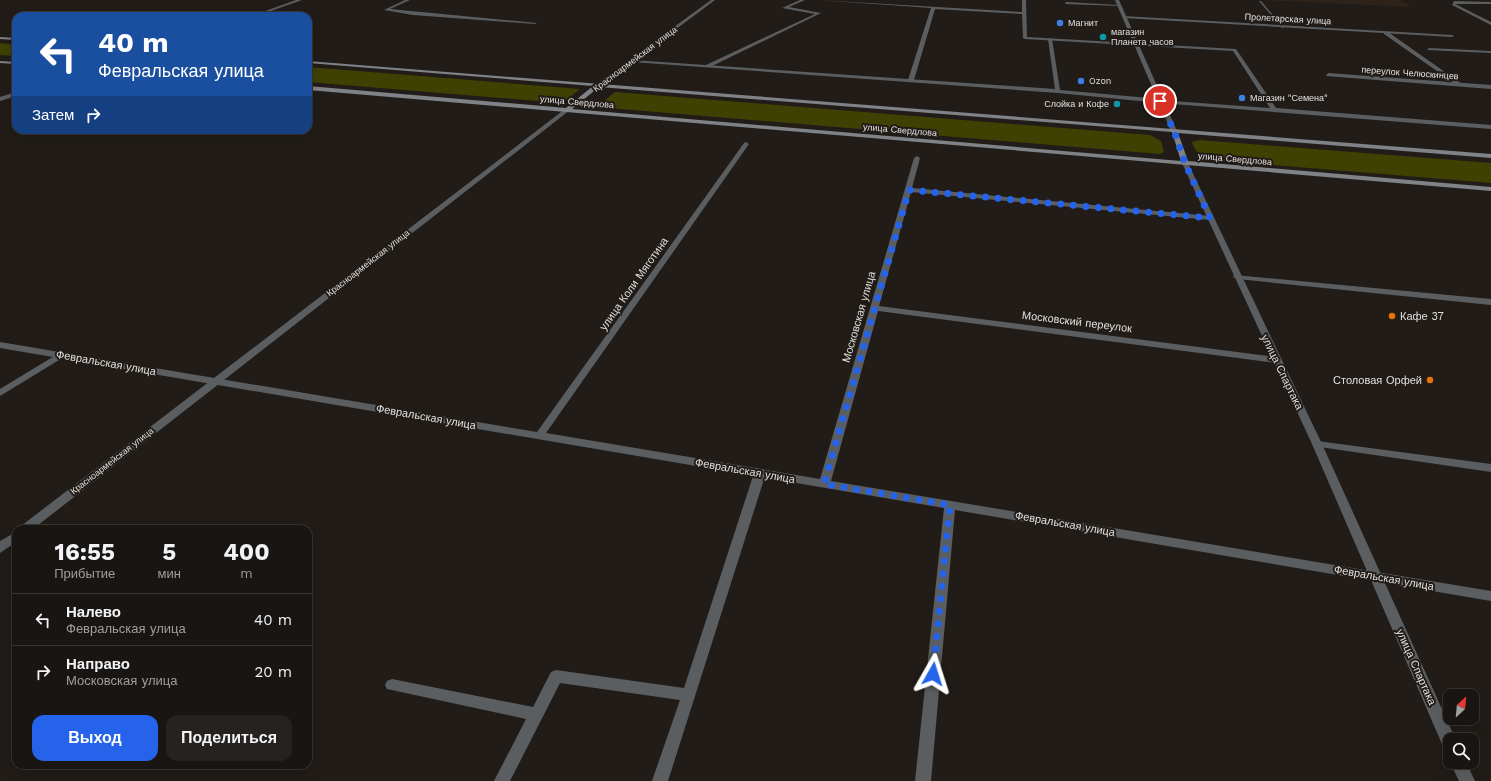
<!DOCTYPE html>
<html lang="ru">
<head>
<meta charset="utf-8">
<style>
	body { margin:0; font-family:"Work Sans",sans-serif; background:#262220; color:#f1f3f6; height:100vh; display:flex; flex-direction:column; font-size:15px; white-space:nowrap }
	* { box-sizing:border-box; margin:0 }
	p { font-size:13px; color:#9f9f9f }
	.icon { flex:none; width:22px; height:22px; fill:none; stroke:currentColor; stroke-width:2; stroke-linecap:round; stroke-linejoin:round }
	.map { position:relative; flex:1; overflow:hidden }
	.details { position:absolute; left:12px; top:525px; width:300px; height:244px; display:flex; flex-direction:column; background:#191512; border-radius:12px; box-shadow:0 4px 16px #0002,0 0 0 1px #373432 }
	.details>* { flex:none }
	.banner { position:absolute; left:12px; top:12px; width:300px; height:122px; border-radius:12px; box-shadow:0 4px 16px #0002,0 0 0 1px #373432; background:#1a4fa0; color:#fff; overflow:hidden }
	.needle { width:26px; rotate:26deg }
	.controls { position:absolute; left:1443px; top:689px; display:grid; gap:8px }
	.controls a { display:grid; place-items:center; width:36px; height:36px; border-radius:8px; background:#191512; box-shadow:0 4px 16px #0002,0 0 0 1px #373432; font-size:20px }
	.pin { position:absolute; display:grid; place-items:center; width:34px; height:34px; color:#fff; margin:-17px; border:2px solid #fff; border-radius:50%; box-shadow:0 1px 4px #0007 }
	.me { position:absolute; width:44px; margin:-22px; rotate:6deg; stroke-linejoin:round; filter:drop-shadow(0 0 3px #0008) }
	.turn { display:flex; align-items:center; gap:14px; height:84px; padding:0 20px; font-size:18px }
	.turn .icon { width:52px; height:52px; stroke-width:2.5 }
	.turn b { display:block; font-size:28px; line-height:34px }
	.then { display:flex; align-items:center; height:38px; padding:0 20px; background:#0003; gap:8px; font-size:15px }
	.eta { display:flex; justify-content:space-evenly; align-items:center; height:68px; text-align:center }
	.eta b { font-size:24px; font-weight:700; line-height:28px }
	.button { display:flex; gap:8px; margin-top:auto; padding:8px 20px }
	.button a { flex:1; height:46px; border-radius:12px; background:#2563eb; color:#fff; font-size:16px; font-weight:700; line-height:46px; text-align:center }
	.button a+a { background:#262220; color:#f1f3f6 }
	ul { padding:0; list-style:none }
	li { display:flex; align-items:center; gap:12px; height:52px; padding:0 20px; border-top:1px solid #373432 }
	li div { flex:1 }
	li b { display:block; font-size:15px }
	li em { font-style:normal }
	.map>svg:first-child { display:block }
	.built { fill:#2d231b }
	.green { fill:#3f4103 }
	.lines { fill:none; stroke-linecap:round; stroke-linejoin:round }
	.service { fill:#5b5e60; fill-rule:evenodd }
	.minor { fill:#5b5e60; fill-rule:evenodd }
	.tertiary { fill:#5b5e60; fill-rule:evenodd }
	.secondary { fill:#7f8286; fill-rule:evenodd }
	.route { stroke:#2563eb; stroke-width:7; stroke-dasharray:0 12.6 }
	.shop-dot { fill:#3f7fe0; stroke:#211c18; stroke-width:1.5 }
	.culture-dot { fill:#0f9aa8; stroke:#211c18; stroke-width:1.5 }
	.food-dot { fill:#e8710a; stroke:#211c18; stroke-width:1.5 }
	.labels { text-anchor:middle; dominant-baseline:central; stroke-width:4; stroke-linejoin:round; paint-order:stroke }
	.far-street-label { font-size:9px; fill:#e1dedb; stroke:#211c18 }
	.far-poi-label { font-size:9px; fill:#e1dedb; stroke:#211c18; text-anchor:start }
	.street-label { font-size:11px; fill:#e1dedb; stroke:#211c18 }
	.poi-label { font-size:11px; fill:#e1dedb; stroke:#211c18; text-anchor:start }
</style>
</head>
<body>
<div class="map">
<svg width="1491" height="781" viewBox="0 0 1491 781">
	<rect width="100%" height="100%" fill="#211c18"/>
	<path class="built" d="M1261,0H1400L1412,7Z"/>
	<g class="green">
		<path d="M0,43L16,45V56L0,55Z"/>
		<path d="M308,67L580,89L562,103L308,82Z"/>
		<path d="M615,92L1150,135L1161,141L1164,152L1160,154L597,107Z"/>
		<path d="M1199,140L1491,163V183L1214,160C1203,156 1196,155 1192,142Z"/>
	</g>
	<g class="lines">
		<g class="service">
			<path d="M405,0H410L390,9L537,23L535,24L413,15L384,10Z"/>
			<path d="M800,0H805L789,7L821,13L710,67H706V65L815,14L782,8Z"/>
			<path d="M817,0L1022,12V0H1026L1027,37L1236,49L1276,108L1491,125V129L1160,103L1157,101L1158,100L1270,108L1233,51L1025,39L1023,38L1022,14L935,9L914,80L911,82L908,80L931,8Z"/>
			<path d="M1259,1H1261L1284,28H1282Z"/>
			<path d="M1454,1L1491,2V4H1455L1491,22V25L1452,5Z"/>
			<path d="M1066,2L1119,5L1121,6L1065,4Z"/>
			<path d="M1384,32H1388L1462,84L1457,85L1384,34Z"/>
			<path d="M1429,48L1491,51V53L1427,50Z"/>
			<path d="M1234,275L1491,299V305L1237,279L1233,277Z"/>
			<path d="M61,352L66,355L64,357L0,396V389Z"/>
			<path d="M1317,441L1491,464V472L1313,446L1312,444Z"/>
			<path d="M760,469L764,470L766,473L668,781H652L680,700L560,683L510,781H494L526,719L387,689L385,685L387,681L392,679L533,707L551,672L556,670L684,688L754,473L756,470Z"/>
		</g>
		<g class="minor">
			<path d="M296,0H302L257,16H251Z"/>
			<path d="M1123,16L1452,35L1454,36L1452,37L1124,18Z"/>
			<path d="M1050,38L1052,39L1060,90L1160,99L1163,101L1160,103L1058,93L632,62L630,61L632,60L1055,89L1048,39Z"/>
			<path d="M1328,73L1491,85V89L1326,76Z"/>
			<path d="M16,92V96L0,101V97Z"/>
			<path d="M746,142L749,144L546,433L820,479L914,158L917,156L920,158L912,188L1210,216L1214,218L1210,220L911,192L879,306L1276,357L1281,360L1276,363L878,311L831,481L1491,591V601L955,510L931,781H915L944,508L0,348V342L537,432L744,143Z"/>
		</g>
		<g class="tertiary">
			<path d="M711,0H715L600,86H596V84Z"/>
			<path d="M1115,0H1119L1177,131L1176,132L1171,131Z"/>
			<path d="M565,109L570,110L33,529H19L21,526Z"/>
			<path d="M1185,161L1188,163L1322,444L1456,740H1450V751L1444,749L1442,744L1312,444L1182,163Z"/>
			<path d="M16,532V542L0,553V541Z"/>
			<path d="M1450,762H1466L1475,781H1459Z"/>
		</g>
		<g class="secondary">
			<path d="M0,37L16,38V40L0,39Z"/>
			<path d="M0,61L16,62V64L0,63Z"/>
			<path d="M308,61L1491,154V158L1178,133L1188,161L1491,187V191L308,90V86L566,108L593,86L308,63ZM599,87L1172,132L1181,161L572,109Z"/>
		</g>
	</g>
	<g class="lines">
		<path class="route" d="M933,674L950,505L824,484L909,190L1210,218L1185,163L1174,131L1160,101"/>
	</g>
	<g class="shop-dot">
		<circle cx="1060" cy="23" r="4"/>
		<circle cx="1081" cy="81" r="4"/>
		<circle cx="1242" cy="98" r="4"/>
	</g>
	<g class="culture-dot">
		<circle cx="1103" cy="37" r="4"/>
		<circle cx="1117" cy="104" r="4"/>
	</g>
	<g class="food-dot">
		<circle cx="1392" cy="316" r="4"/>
		<circle cx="1430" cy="380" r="4"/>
	</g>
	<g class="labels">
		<g class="far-street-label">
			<text transform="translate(1288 19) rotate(3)">Пролетарская улица</text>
			<text transform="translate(635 59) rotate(-37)">Красноармейская улица</text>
			<text transform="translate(1410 73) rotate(4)">переулок Челюскинцев</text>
			<text transform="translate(577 102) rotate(5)">улица Свердлова</text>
			<text transform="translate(900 130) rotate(5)">улица Свердлова</text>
			<text transform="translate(1235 159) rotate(5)">улица Свердлова</text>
			<text transform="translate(368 263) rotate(-38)">Красноармейская улица</text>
			<text transform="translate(112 461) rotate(-38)">Красноармейская улица</text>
		</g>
		<g class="far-poi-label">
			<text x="1068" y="23">Магнит</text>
			<text x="1111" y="32">магазин<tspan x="1111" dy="10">Планета часов</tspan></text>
			<text x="1089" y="81">Ozon</text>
			<text x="1250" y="98">Магазин "Семена"</text>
			<text x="1109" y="104" text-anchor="end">Слойка и Кофе</text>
		</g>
		<g class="street-label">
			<text transform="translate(634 284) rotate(-55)">улица Коли Мяготина</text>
			<text transform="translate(859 317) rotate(-74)">Московская улица</text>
			<text transform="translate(1077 322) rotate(7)">Московский переулок</text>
			<text transform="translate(106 363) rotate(10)">Февральская улица</text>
			<text transform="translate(1282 372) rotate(64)">улица Спартака</text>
			<text transform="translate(426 417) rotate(10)">Февральская улица</text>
			<text transform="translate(745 471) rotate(10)">Февральская улица</text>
			<text transform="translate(1065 524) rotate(10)">Февральская улица</text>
			<text transform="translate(1384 578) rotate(10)">Февральская улица</text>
			<text transform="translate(1416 667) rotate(66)">улица Спартака</text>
		</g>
		<g class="poi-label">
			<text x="1400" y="316">Кафе 37</text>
			<text x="1422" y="380" text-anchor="end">Столовая Орфей</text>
		</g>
	</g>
</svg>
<div class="controls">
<a><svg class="needle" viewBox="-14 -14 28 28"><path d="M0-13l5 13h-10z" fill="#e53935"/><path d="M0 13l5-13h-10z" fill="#9f9f9f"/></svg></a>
<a><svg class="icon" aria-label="search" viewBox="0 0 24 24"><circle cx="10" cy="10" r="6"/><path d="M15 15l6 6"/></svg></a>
</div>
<div class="pin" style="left:1160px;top:101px;background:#d93025"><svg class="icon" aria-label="arrive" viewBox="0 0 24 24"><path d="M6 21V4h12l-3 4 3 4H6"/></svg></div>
<svg class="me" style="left:933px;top:674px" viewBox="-20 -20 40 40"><path d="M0-17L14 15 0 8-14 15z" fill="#2563eb" stroke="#fff" stroke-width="4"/></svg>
<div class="banner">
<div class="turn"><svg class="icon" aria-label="left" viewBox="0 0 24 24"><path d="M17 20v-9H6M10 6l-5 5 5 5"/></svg><div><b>40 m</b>Февральская улица</div></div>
<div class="then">Затем<svg class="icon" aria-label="right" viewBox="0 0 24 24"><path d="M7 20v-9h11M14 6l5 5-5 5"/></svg></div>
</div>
<section class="details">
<div class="eta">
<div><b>16:55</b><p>Прибытие</p></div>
<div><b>5</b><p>мин</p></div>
<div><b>400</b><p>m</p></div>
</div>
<ul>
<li><svg class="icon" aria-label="left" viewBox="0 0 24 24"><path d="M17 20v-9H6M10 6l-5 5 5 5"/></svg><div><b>Налево</b><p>Февральская улица</p></div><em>40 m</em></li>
<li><svg class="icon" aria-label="right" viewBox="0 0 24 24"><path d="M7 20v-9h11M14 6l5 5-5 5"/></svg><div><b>Направо</b><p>Московская улица</p></div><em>20 m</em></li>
</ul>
<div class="button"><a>Выход</a><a>Поделиться</a></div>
</section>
</div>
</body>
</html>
